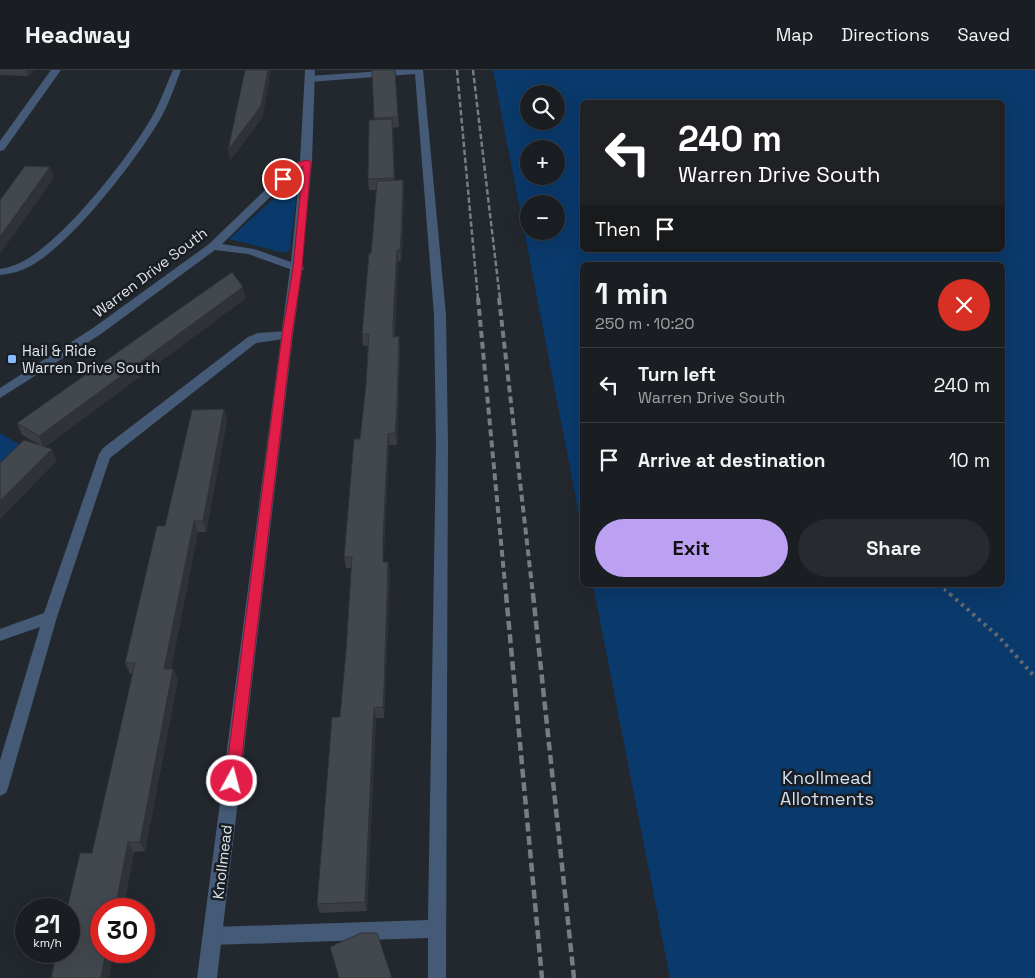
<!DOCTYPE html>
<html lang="en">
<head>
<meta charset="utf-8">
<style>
	body { margin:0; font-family:"Space Grotesk",sans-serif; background:#272b2f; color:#f1f3f6; height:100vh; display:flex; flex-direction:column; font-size:19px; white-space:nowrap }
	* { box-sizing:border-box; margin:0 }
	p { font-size:16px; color:#9fa2a5 }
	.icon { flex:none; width:28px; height:28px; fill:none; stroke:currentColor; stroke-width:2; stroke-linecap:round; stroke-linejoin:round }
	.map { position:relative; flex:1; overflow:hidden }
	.side { position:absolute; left:580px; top:192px; width:425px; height:325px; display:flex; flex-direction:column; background:#1a1e22; border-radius:8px; box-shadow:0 5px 20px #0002,0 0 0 1px #383c40 }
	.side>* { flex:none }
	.hud { position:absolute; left:580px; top:30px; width:425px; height:152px; border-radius:8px; box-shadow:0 5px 20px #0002,0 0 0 1px #383c40; background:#202124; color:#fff; overflow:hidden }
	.tools { position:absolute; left:520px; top:15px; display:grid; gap:10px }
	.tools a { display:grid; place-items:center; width:45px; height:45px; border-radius:50%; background:#1a1e22; box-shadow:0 5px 20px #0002,0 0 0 1px #383c40; font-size:25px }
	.speed { position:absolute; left:15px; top:828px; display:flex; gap:10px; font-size:25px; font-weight:700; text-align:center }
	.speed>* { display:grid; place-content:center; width:65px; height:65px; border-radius:50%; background:#1a1e22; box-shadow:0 5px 20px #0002,0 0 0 1px #383c40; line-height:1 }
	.speed small { font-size:12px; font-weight:400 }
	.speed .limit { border:8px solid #d22; background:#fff; color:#111 }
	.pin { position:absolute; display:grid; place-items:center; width:42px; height:42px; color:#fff; margin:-21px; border:2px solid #fff; border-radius:50%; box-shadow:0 1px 5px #0007 }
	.me { position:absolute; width:55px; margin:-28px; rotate:7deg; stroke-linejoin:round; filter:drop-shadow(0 0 4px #0008) }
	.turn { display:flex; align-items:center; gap:18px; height:105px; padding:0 15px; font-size:22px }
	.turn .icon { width:65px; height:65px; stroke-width:2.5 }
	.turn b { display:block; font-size:35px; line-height:42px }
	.then { display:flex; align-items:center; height:48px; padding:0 15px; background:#0003; gap:10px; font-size:19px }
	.round { display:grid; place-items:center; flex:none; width:52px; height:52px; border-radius:26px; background:#272b2f }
	.head { display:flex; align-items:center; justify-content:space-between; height:85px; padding:0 15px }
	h1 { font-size:30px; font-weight:800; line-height:38px }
	.primary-button { display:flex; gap:10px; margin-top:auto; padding:10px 15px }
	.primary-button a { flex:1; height:58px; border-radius:30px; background:#bca0f2; color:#111; font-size:20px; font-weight:800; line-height:58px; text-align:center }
	.primary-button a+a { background:#272b2f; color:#f1f3f6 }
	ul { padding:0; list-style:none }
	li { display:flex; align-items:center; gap:15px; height:75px; padding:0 15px; border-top:1px solid #383c40 }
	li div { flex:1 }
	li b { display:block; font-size:19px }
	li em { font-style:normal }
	header { display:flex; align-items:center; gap:30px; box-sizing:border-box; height:70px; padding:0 25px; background:#1a1e22; border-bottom:1px solid #383c40 }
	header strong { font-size:24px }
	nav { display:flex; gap:28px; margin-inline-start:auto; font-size:18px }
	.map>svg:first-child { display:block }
	.green { fill:#0a396b; fill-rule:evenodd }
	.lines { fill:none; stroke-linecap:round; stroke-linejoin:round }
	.path-far1 { stroke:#646a6f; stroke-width:3; stroke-dasharray:2.5 4; stroke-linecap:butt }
	.path { stroke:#646a6f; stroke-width:4; stroke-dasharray:3 4.5; stroke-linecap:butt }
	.lane { fill:#445a76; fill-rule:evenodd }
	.street { fill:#445a76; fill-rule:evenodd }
	.rail-far2 { stroke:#787d83; stroke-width:2.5; stroke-dasharray:5.5 2.5; stroke-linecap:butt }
	.rail-far1 { stroke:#787d83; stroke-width:4; stroke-dasharray:7 4; stroke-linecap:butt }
	.rail { stroke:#787d83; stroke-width:4.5; stroke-dasharray:9 4.5; stroke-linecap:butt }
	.wall { fill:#3a3e44 }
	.shaded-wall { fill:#2f3237 }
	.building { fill:#43484f; stroke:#2f3237 }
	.route { fill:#e11d48; stroke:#92132f }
	.poi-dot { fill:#87bbfb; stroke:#191e24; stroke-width:2 }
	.labels { text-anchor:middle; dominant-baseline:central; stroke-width:5; stroke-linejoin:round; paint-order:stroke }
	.street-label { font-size:15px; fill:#dfe3e7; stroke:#191e24 }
	.poi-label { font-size:15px; fill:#dfe3e7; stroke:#191e24; text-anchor:start }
	.near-park-label { font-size:18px; fill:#d1dff1; stroke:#191e24 }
</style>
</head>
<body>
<header>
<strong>Headway</strong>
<nav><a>Map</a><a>Directions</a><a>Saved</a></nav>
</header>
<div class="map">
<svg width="1035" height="908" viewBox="0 0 1035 908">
	<rect width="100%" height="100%" fill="#22282e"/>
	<g class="green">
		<path d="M493,0H1035V908H670L593,515H1002V195H582V460ZM529,24H556V51H529ZM1002,32V180H582V32ZM529,79H556V106H529ZM529,134H556V161H529Z"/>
		<path d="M290,117L297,119L290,180L284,183L229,169L283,120Z"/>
		<path d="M0,363L20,375L0,397Z"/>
	</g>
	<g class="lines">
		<path class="path-far1" d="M939,515L951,525"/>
		<path class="path" d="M950,524L999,567L1035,607"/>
		<g class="lane">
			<path d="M173,0H181C175,15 170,31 162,46C139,87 65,184 22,200C15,203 7,204 0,205V199C5,198 10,197 15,195C57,180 131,85 153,45C161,31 166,15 173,0Z"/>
			<path d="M397,0H423L446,245L448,375L446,908H428V868L212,875L206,872L203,866L206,860L212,857L428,850L436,375L434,245L415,4L309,12L305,9L309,6Z"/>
			<path d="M287,261L293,265L291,268L256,273L110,388L57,547L8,718L6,723L0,726V690L40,557L0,571V559L44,543L99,384L103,378L248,267L258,263Z"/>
		</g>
		<g class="street">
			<path d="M51,0H61L4,80L0,81V71Z"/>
			<path d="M305,0H315L312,92L302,196L304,198L302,201L293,265L217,908H197L290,199L248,184L215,180L101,264L0,328V318L93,258L209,174L292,94L300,91ZM300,98L291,192L254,179L222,174Z"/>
		</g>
		<g class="rail-far2">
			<path d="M457,0L478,229"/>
			<path d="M473,0L500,229"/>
		</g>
		<g class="rail-far1">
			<path d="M478,228L506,525"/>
			<path d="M499,228L533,525"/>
		</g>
		<g class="rail">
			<path d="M506,524L542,908"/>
			<path d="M533,524L574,908"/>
		</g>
	</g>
	<g class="wall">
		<path d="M0,0H34L28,6L0,5Z"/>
		<path d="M372,0H395L399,57L393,58L395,111L403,110L404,122L402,178L401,191H398L394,264L395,267L399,266L400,278L398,349L397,375H389L384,482V492H388L390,503L384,648H376L367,841L320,843L317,834L340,647L346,581L351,498H346L344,487L360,369L366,314L368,276H363L362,264L373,162L376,120H369L368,109L374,49Z"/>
		<path d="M246,228L45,377L57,390L0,449V393L38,374L22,365L17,353Z"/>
		<path d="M224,339L227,351L206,462H198L171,599H173L178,609L145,781L134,782L123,839H101L92,783L133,604H130L125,593L165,456Z"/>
	</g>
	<g class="shaded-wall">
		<path d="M26,0H34L28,6Z"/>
		<path d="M268,0H271L263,47L230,91L228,80Z"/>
		<path d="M392,49L393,59L395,119L394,108Z"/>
		<path d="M50,97L54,108L0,184V167Z"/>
		<path d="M403,110L404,122L401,191L400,180Z"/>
		<path d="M397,180L398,191L395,278L393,253Z"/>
		<path d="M243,217L246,228L44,378L39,366Z"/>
		<path d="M399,266L400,278L398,349L397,375L395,363Z"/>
		<path d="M224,339L227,351L206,462L203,451Z"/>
		<path d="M388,364L389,375L384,482V503L383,492V470Z"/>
		<path d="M52,379L57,390L0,449V431Z"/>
		<path d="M194,451L198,462L169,610L164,599Z"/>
		<path d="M388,492L390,503L384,648L383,637Z"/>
		<path d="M173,599L178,609L145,781L140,772Z"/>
		<path d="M374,638L376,648L367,841L365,832Z"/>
		<path d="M128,772L134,782L123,839H115Z"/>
		<path d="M106,881H114L109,908H101Z"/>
	</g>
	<g class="building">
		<path d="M245,0H268L261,36L228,80Z"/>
		<path d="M372,0H395L398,47L374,48Z"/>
		<path d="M392,49L394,108L368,109L369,50Z"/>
		<path d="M25,96L50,97L0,167V130Z"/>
		<path d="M403,110L401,166L400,180H397L393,253V267L399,266L397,337L395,363L388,364L383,470V492H388L384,618L383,637L374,638L365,832L317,834L332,647H340L346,581L352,487H344L354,369H360L366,314L369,264H362L369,183H371L373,162L377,111Z"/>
		<path d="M232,202L243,217L39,366L17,353Z"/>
		<path d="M224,339L203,451H194L164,599H173L140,772H128L115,839H101V881H106L101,908H51L57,881H69V839H67L80,783H92L135,593H125L157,456H165L192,340Z"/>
		<path d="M24,370L52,379L0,431V393Z"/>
		<path d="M361,863H377L392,908H339L330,877Z"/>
	</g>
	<path class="route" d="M307,90L311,92L302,198L292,265L239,711L237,715L232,717L227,715L225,711L282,265L293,198L303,96L286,110L279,109L293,94Z"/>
	<rect class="poi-dot" x="7" y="284" width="10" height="10" rx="2.5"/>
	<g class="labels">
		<g class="street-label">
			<text transform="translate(150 202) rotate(-37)">Warren Drive South</text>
			<text transform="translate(222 792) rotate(-83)">Knollmead</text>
		</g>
		<g class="poi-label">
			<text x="22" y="280">Hail &amp; Ride<tspan x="22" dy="17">Warren Drive South</tspan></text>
		</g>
		<g class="near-park-label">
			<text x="827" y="707">Knollmead<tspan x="827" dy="21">Allotments</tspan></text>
		</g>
	</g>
</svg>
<div class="tools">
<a><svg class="icon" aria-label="search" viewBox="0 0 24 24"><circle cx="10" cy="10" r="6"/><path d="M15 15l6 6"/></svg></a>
<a>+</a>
<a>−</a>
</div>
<div class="speed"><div>21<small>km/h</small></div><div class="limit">30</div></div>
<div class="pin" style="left:283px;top:109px;background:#d93025"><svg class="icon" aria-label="arrive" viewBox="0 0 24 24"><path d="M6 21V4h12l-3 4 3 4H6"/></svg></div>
<svg class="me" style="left:232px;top:711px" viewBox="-20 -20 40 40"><circle r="17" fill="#e11d48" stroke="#fff" stroke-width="3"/><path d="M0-11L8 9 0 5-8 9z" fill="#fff"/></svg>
<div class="hud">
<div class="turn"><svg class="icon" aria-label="left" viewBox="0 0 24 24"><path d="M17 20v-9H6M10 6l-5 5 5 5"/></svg><div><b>240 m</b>Warren Drive South</div></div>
<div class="then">Then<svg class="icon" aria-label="arrive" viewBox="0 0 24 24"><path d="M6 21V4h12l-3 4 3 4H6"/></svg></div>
</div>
<section class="side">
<div class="head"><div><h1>1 min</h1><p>250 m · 10:20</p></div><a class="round" style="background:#d93025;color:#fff"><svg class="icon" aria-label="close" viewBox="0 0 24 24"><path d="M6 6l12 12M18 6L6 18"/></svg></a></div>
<ul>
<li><svg class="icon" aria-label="left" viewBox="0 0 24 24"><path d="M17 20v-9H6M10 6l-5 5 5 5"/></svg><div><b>Turn left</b><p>Warren Drive South</p></div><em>240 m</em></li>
<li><svg class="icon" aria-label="arrive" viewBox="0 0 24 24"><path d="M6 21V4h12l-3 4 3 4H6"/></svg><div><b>Arrive at destination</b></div><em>10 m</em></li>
</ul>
<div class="primary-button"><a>Exit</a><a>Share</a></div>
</section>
</div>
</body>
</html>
